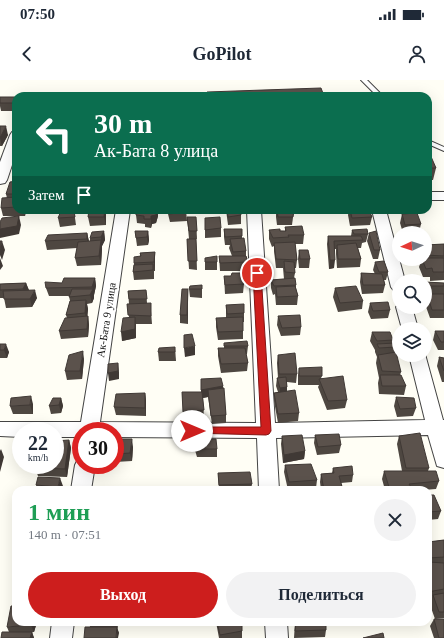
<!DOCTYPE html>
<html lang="ru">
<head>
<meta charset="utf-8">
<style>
	body { margin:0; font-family:"Times New Roman",serif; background:#f2f2f3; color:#1f2937; height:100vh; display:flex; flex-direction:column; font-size:15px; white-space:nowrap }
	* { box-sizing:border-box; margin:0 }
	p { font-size:13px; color:#747a83 }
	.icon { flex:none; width:22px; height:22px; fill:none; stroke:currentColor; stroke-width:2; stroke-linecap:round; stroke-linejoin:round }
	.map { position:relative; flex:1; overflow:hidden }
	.sheet { position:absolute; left:12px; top:406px; width:420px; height:140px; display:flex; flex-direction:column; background:#fff; border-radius:12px; box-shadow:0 4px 16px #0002 }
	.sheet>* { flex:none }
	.banner { position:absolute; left:12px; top:12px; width:420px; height:122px; border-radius:12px; box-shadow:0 4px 16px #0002; background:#0b6e4f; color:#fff; overflow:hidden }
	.needle { width:26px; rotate:266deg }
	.buttons { position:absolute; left:392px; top:146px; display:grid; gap:8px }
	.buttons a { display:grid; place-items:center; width:40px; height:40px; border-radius:50%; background:#fff; box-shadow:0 4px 16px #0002; font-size:20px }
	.speed { position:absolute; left:12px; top:342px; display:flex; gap:8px; font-size:20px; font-weight:700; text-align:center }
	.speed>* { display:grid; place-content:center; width:52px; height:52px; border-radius:50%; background:#fff; box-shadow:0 4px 16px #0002; line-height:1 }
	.speed small { font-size:10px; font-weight:400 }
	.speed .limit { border:6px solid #d22; background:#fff; color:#111 }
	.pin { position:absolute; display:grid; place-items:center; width:34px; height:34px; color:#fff; margin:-17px; border:2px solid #fff; border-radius:50%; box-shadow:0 1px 4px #0007 }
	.me { position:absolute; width:44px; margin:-22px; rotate:90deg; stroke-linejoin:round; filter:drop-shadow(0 0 3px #0008) }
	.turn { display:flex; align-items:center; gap:14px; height:84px; padding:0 16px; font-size:18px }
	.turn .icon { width:52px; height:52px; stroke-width:2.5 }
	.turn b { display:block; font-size:28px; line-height:34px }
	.then { display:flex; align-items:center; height:38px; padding:0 16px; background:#0003; gap:8px; font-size:15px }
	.round { display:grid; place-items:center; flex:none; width:42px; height:42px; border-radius:21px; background:#f2f2f3 }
	.overview { display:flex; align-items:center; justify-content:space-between; height:68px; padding:0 16px }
	h1 { font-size:24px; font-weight:600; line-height:30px; color:#1e9e55 }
	.cta { display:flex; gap:8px; margin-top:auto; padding:8px 16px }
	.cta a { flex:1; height:46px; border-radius:24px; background:#cd1e1d; color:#fff; font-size:16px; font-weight:600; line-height:46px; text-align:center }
	.cta a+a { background:#f2f2f3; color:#1f2937 }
	.status { display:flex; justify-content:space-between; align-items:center; height:28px; padding:0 20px; background:#fff; direction:ltr }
	.status svg { height:11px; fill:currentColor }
	header { display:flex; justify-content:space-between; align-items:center; height:52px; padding:0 16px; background:#fff; font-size:18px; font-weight:600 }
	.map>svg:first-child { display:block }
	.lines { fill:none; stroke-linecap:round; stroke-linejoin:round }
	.lane-casing { stroke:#444; stroke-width:2 }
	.street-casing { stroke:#444; stroke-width:2 }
	.lane { fill:#fff; fill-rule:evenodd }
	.street { fill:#fff; fill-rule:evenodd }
	.wall { fill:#4e4741 }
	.shaded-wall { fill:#403935 }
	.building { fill:#5b524c; stroke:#403935 }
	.route { fill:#cd1e1d; stroke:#851413 }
	.labels { text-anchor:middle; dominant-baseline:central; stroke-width:4; stroke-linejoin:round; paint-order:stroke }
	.street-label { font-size:11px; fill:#111; stroke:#fff }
</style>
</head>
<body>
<div class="status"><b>07:50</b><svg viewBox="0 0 49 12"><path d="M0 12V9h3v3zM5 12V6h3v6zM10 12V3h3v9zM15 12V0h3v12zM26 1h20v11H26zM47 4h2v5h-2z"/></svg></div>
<header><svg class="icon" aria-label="back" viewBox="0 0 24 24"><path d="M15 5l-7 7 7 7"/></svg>GoPilot<svg class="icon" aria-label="person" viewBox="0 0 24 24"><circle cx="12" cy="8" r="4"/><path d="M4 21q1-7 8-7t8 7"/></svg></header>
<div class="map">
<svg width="444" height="558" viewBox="0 0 444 558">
	<rect width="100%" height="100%" fill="#fffef5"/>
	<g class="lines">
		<g class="lane-casing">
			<g id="lane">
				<path d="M361,0H367L383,16H377Z"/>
				<path d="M428,60L444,67V71L428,64Z"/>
			</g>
		</g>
		<g class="street-casing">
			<g id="street">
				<path d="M16,51V73L7,100L5,103L0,104V82L10,55L12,52Z"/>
				<rect x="428" y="112" width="16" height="8"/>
				<path d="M116,130H130L100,342L256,343L247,130H261L275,343L425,340L409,275L425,274L443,340H444V388L437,386L428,355L276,358L279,410H259L257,358L115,357V351H81V357H55V351H21V357L0,356V342H81Z"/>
				<path d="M372,130H386L405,201H399V212L394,211L391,207Z"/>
				<path d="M399,223V227H412L418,249H402L396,227Z"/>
				<path d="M81,378V385H95L91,410H71L75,385L78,379Z"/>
				<path d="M52,542H74L72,558H50Z"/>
				<path d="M265,542H287L288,558H266Z"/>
			</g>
		</g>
		<use href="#lane" class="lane"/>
		<use href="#street" class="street"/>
	</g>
	<g class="wall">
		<path d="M16,17V31H1L0,26V19Z"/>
		<path d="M0,46L8,55L2,66H0Z"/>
		<path d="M428,72L436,88L433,100H428Z"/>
		<path d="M16,101V130H26L25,136H3L1,128L7,118L6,114Z"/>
		<path d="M89,130H106V145L90,146L88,137Z"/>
		<path d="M167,130H186L187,141L170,142Z"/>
		<path d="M226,130H240L241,135V144L228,145Z"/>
		<path d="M276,130H294L292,145H277L276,137Z"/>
		<path d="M349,130H369L372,137L370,145L350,146L348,135Z"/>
		<path d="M397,130H424V131L398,133Z"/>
		<path d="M74,131L76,145L60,147L58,138Z"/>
		<path d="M402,134L421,144L419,152L403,153L400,143Z"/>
		<path d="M136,135L158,136L156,143L152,144L151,148L145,147V144L137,143Z"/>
		<path d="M187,137H196L197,159H189Z"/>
		<path d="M205,138L221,148V157L205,158Z"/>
		<path d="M285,147L304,155L303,164H295L297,180L296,188H294L295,193L294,198L296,205V208L298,216L297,225H276L275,214L273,215L271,208V200L284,199L283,188H276L274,171V166L272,167L269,159V150L285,151Z"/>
		<path d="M224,149H242V158L246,171V176L248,182L247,191H220L219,176H232L229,168L230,165H225L224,157Z"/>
		<path d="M352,150L368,154L366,162L362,163L361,168H358L361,179L360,187L337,188L336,174V169H334V188L329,189L327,164L328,156H351Z"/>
		<path d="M104,151L105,160L102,166V169L101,185L77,186L75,178L77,168L47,170L45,161L87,153L89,161H90V158Z"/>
		<path d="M135,151H148L149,160L148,165L137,166Z"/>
		<path d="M369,153L380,170L378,179H373L367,161Z"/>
		<path d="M187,159H196L197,190L189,189Z"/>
		<path d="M425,159L426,162L425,165L444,164V200L430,201V197H423L419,187L420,184H411L410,179H425Z"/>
		<path d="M299,170L310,179L309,188H299L298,179Z"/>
		<path d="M155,172V191H154V199L134,200L133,192L134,183L140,176V173Z"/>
		<rect x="205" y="182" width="12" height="8"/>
		<path d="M375,182L388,192L386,200H384L385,205L383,213L362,214L360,202L361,193L375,194L373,190Z"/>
		<path d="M224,196L244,204L243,213L225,214Z"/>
		<path d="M95,198L96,206L94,215V218L92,223L87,224L88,229L87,236H88L89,245L88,257L61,259L59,251L67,238L66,235L70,221L69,216H49L46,208L62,203Z"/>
		<path d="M425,202L444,203V238H430L425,224V221L427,214H437H425Z"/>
		<path d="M26,203L29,210L37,218L32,227L6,228L4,218H0V204Z"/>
		<path d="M202,205V218L190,217L189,209Z"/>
		<path d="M335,208L363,221L362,229L338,232L333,217Z"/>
		<path d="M188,209V244L180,243V235Z"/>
		<path d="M146,210L147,223L151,231L152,244H136V258L122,261L129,237L127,224H129L128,211Z"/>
		<path d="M370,223L390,230L388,238L371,239L368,232Z"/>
		<path d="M226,225L244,233V242H243V259L218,260L216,247V238H226Z"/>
		<path d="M278,236L301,247L300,255L281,256L277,245Z"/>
		<path d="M435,251H444V270H438L433,260Z"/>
		<path d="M372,252L393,260V263L396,267L395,273L401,292L400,295L406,306L404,315L379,314L378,303L379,298L376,283L377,277L375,272V270L370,261Z"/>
		<path d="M224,263L248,266L247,274H246L248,283L247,291L221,293L218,276V268H224Z"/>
		<path d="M0,264L9,272L7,278H0Z"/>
		<path d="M175,267L176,281H159L158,272Z"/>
		<path d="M278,275L297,294L296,303L287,302V311L299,333L298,341L278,343L274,321V313L278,312L276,306L277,298H278L277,283Z"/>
		<path d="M439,277L444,278V302H442L437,286Z"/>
		<path d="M84,279L82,299L67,300L65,291Z"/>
		<path d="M299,288L322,296L321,298L347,320L345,328L327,330L318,307L319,305H298V296Z"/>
		<path d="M201,299L223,306L226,335V343L212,344L208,317L203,318L204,339L184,340L182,312H201Z"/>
		<path d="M145,313L146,321V336L116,335L114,327Z"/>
		<path d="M396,317L416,328L413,336L397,337L394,326Z"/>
		<path d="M61,318L63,326L61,333L51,334L49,326Z"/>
		<path d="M33,324V334H13L10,326Z"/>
		<path d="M315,355L341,365L339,373L317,375L314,363Z"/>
		<path d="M282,356L305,371L304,379L283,383L281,364Z"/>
		<path d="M399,356L429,388L428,391L439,401L436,409L423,410H385L382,399L384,391H402L397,364Z"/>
		<path d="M115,359L133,367L132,381L115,382Z"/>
		<path d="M194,359L217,369V377H197L194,367Z"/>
		<path d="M69,360L71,368L67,397L38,396L35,388Z"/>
		<path d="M285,385L317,400L316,408L288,410L284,392Z"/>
		<path d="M333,388L353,395L352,402L341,403L343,410H321L320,402L321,394L332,393Z"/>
		<path d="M218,393L252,404L251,410H219Z"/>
		<path d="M36,405L63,406L62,410H38Z"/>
		<path d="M428,415L441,431L438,439L428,440Z"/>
		<path d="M444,460V538L435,539L429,522L431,518H428V462Z"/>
		<path d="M434,539L444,558H434L430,546Z"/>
		<path d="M37,542L34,552H28H32L34,558H1L9,552L7,547Z"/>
		<path d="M89,542H118L117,549L119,553L90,547Z"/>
		<path d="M216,542H242V558H219Z"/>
		<path d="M295,542H326V550L325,557L294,558Z"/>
	</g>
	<g class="shaded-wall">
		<path d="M6,46L8,55L2,66L0,58Z"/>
		<path d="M24,130H26L25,136Z"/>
		<path d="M105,130H106V145L104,137Z"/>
		<path d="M157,130H158V136L156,143L152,144L151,148V136Z"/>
		<path d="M19,136L21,145L19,154L0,158V149Z"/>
		<path d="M104,151L105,160L102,166V169L101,185L99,176L101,161V157Z"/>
		<path d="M148,151L149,160L148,165L147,157Z"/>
		<path d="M87,153L89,162L88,167L87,159Z"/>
		<path d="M2,161L5,170L2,180L0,175V169Z"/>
		<path d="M155,172V191L154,182Z"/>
		<path d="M0,178L3,186L0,190Z"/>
		<path d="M330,180H335L334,188L329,189Z"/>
		<path d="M95,198L96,206L94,215V218L92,223L90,215L93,209L92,207Z"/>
		<path d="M26,203L29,211L26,217L23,209Z"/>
		<path d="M188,209V244L187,235Z"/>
		<path d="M35,210L37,218L32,227L30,219Z"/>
		<path d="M86,220L88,229L87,242L85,233Z"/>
		<path d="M88,236L89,245L88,257L87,249Z"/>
		<path d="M135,237L136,258L122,261L121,252Z"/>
		<path d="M6,264L9,272L7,278L4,270Z"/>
		<path d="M195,266V275L185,277L184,268Z"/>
		<path d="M83,271L84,279L82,299L80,291Z"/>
		<path d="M118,283L119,292V299L109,301L108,293Z"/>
		<path d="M223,306V314L208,310V317L202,318L201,310Z"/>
		<path d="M287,307V315L280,316V308Z"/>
		<path d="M145,313L146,321V336L145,328Z"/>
		<path d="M31,316L33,324V334L30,325Z"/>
		<path d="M61,318L63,326L61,333L59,325Z"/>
		<path d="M132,359L133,367L132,381L130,373Z"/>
		<path d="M69,360L71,368L67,397L65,389Z"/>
		<path d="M1,369L4,377L0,392V371Z"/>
		<path d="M305,371L304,379L283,383L284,375Z"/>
		<path d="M60,398L63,406L62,410H59L58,407Z"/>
		<path d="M32,542H37L34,552L31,545Z"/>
		<path d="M116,542H118V549Z"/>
		<path d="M117,547L119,553L118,558H116Z"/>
		<path d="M32,552L34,558H30Z"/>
	</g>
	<g class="building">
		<path d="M321,8L324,16H207V12Z"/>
		<path d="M53,14V16H45Z"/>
		<path d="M72,14V16H54Z"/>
		<rect x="0" y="17" width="16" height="6"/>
		<path d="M0,46H6L0,58Z"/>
		<path d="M428,72H429L436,88H428Z"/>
		<path d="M16,101V114H6L10,102Z"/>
		<path d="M16,117V127L1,128L2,118Z"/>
		<path d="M89,130H105L104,137H88Z"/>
		<path d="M136,130H157L156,135L151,136V139H144V136L136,135Z"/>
		<path d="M168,130H186L187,132L169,134Z"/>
		<path d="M227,130H240L241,135L228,137Z"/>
		<path d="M277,130H294L293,137H278Z"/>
		<path d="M350,130H369L372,137L352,138Z"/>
		<path d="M61,131H74L75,137L58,138Z"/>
		<path d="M417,133L421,144L405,145L402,134Z"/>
		<path d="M19,136L17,146L0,149V142L2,138Z"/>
		<path d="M187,137H196L197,151H189Z"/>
		<path d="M220,137L221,148L205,150V138Z"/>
		<path d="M302,146L304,155H288L289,157L273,158L269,150L280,149V151H286L285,147Z"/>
		<path d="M224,149H242V156L225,157Z"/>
		<path d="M367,149L368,154H354L352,150Z"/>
		<path d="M104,151L101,157L90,158L92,152Z"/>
		<path d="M135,151H148L147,157L136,158Z"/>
		<path d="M376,151L380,170H374L369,153Z"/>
		<path d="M87,153V159L45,161L48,155Z"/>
		<path d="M328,156H361L363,160L334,161L335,180H330Z"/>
		<path d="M244,158L246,171L233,172L230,159Z"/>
		<path d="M187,159H196L197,181H188Z"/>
		<path d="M101,160L99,176L75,178L78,162Z"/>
		<path d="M0,161H2L0,169Z"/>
		<path d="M295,162L297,180L276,179L274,163Z"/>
		<path d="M356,163L361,179H338L337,165Z"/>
		<path d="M444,164V176L425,175V165Z"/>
		<path d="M299,170H308L310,179H300Z"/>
		<path d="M155,172L154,182L134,183V177L141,176L140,173Z"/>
		<path d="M217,176V182H205V178Z"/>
		<path d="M219,176H246L248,182L220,183Z"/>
		<path d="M425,178H444V192H433L432,188L426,189L422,179Z"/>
		<path d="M284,181L294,182L295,193L285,192Z"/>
		<path d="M384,181L388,192H379L375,182Z"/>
		<path d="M153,184V190L133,192L134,185Z"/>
		<path d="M232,193H242L244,204L225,205L224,196H231Z"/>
		<path d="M361,193L382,194L385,205H363Z"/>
		<path d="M64,198H95L92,207L46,208L45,202L62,203Z"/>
		<path d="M295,198L296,205L274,206L271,200Z"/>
		<path d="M425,202L444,203V206H425Z"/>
		<path d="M26,203L23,209L0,210V204Z"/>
		<path d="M202,205V209H189L190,206Z"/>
		<path d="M295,206L298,216L277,217L276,207Z"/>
		<path d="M356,206L363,221L340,223L335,208Z"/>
		<path d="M72,209H93L90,215L69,217Z"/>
		<path d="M182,209H188L187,235H180Z"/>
		<path d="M35,210L30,219H4L3,211Z"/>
		<path d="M146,210L147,219H129L128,211Z"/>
		<path d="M427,214H444V230H432Z"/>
		<path d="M86,220L85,233L66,235L70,221Z"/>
		<path d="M388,222L390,230L373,231L370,223Z"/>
		<path d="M151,223V236L128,235L127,224Z"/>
		<path d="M244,224V233L227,234L226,225Z"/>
		<path d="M300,235L301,247L282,248L278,236Z"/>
		<path d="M88,236L87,249L59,251L65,238Z"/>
		<path d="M135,237V249L121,252L123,238Z"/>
		<path d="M243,237V251L218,252L216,238Z"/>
		<path d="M435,251H444V262H441Z"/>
		<path d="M372,252H390L393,260L377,261Z"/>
		<path d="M192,254L195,266L184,268V255Z"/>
		<path d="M247,261L248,266H224V263Z"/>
		<path d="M395,263L396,267L379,268L377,264Z"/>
		<path d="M0,264H6L4,270H0Z"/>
		<path d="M175,267V272H158L159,268Z"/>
		<path d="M218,268H245L248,283L221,284Z"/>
		<path d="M83,271L80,291H65L69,275Z"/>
		<path d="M396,272L401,292L382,291L378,275Z"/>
		<path d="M295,273L297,294H279L278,275Z"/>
		<path d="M439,277L444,278V291Z"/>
		<path d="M118,283V291L108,293V284Z"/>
		<path d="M322,287V296H299V288Z"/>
		<path d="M380,295H401L406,306H382Z"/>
		<path d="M343,296L347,320L328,321L319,299Z"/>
		<path d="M286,297L287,307L280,308L277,298Z"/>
		<path d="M221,298L223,306L201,310V299Z"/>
		<path d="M224,308L226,335L211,336L208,310Z"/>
		<path d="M295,310L299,333L278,334L274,313Z"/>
		<path d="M182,312H202L204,330L183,332Z"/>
		<path d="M145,313V328L114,327L116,314Z"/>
		<path d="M31,316L30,325L10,326L11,318Z"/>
		<path d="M396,317L414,318L416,328L400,329Z"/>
		<path d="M53,318H61L59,325L49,326Z"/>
		<path d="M420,353L429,388H406L399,356Z"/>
		<path d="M339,354L341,365L318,367L315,355Z"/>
		<path d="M302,355L305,371L284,375L282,356Z"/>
		<path d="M115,359H132L130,373L115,374Z"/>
		<path d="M194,359H216L217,369H197Z"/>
		<path d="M69,360L65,389L35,388V385H55V361Z"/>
		<path d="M311,384L317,400L289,402L285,385Z"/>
		<path d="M352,386L353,395L339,396L343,410H324L321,394L334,393L333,388Z"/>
		<path d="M384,391H436L439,401L409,404L411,407H389Z"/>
		<path d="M250,392L252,404L219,405L218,393Z"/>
		<path d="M38,397L60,398L58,407L36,405Z"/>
		<path d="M428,415H434L441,431L428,432Z"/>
		<path d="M444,460V477L428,478V462Z"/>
		<path d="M429,482L444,483V509L428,512V491H429Z"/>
		<path d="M444,513V532H439L433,515Z"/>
		<path d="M11,526H16V542H32L31,545L7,547Z"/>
		<path d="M434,539H444V558H439Z"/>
		<path d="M217,542H242V551L220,555Z"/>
		<path d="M296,542H326V550L295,551Z"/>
		<path d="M85,547H117L116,558H84Z"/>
		<path d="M2,552H32L30,558H1Z"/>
		<path d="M383,553L384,558H363Z"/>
	</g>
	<path class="route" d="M254,191H257L261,193L271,351L269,354L266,355L189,353L187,351L189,348L192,347H261L253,193Z"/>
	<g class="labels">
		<g class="street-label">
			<text transform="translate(106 240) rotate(-81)">Ак-Бата 9 улица</text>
		</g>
	</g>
</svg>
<div class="buttons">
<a><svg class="needle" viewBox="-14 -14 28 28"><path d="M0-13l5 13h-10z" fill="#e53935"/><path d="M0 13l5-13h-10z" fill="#747a83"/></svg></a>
<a><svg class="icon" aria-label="search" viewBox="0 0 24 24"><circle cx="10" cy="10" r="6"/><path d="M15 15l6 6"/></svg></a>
<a><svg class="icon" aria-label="layers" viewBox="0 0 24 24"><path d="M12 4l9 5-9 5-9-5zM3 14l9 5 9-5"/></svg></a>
</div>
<div class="speed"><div>22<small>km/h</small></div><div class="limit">30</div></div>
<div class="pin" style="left:257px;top:193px;background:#d93025"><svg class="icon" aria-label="arrive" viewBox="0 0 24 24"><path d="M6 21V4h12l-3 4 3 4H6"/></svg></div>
<svg class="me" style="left:192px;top:351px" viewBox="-20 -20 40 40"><circle r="19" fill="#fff"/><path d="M0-13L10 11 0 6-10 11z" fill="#cd1e1d"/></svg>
<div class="banner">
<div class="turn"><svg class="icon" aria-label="left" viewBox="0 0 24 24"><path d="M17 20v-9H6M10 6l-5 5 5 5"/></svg><div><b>30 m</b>Ак-Бата 8 улица</div></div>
<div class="then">Затем<svg class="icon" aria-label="arrive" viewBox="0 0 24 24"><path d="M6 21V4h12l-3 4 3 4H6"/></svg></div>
</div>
<section class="sheet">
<div class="overview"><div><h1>1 мин</h1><p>140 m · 07:51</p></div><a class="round"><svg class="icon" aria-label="close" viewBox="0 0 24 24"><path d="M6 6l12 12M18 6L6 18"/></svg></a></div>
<div class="cta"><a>Выход</a><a>Поделиться</a></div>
</section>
</div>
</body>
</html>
